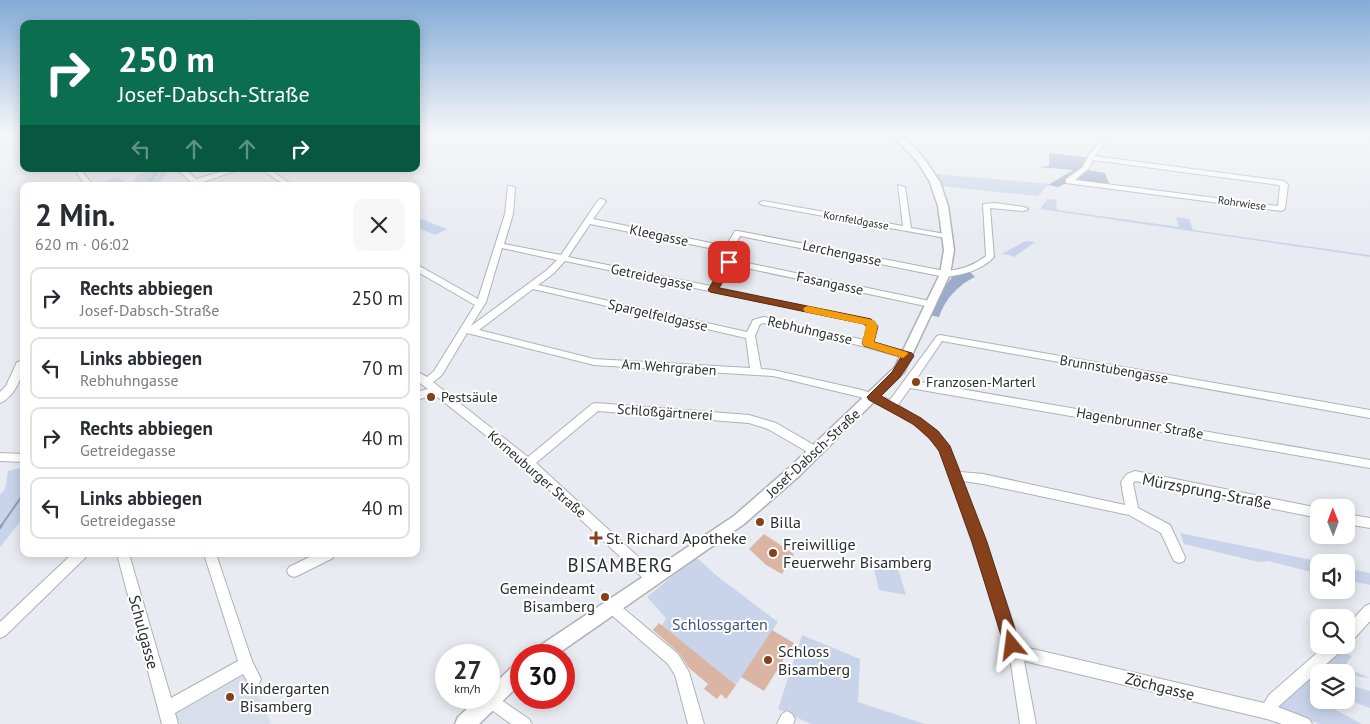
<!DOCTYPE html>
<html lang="de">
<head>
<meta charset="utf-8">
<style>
	body { margin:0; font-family:"PT Sans",sans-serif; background:#f7f7f7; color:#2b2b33; height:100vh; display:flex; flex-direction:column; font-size:19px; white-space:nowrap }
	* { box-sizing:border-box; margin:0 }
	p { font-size:16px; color:#7c7c81 }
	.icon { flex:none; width:28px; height:28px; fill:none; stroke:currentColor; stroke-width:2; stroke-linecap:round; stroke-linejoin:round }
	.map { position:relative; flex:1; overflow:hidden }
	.drawer { position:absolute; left:20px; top:182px; width:400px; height:375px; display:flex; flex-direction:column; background:#fff; border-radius:10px; box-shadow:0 2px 12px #0003 }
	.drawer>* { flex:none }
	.top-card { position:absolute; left:20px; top:20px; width:400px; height:152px; border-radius:10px; box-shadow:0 2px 12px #0003; background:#0b6e4f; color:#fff; overflow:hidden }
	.needle { width:32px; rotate:359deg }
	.buttons { position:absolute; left:1310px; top:499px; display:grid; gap:10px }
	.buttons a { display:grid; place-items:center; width:45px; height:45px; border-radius:10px; background:#fff; box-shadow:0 2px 12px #0003; font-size:25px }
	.speed { position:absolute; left:435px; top:644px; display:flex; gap:10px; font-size:25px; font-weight:700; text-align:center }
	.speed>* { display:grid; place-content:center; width:65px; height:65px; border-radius:50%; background:#fff; box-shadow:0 2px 12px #0003; line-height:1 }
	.speed small { font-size:12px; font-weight:400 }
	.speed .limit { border:8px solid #d22; background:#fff; color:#111 }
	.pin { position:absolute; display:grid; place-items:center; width:42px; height:42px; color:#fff; margin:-21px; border-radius:10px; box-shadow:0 2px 8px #0006 }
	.me { position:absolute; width:55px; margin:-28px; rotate:344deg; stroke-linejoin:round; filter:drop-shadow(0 0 4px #0008) }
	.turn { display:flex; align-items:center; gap:18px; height:105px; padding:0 15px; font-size:22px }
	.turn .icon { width:65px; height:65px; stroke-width:2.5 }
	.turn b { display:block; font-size:35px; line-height:42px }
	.lanes { display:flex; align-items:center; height:48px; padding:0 15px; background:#0003; justify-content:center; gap:25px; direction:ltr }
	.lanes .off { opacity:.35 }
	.round { display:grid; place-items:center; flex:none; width:52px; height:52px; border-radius:10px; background:#f7f7f7 }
	.head { display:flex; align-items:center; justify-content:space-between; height:85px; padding:0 15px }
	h1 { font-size:30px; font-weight:600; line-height:38px }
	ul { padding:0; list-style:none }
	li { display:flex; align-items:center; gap:15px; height:62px; margin:0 10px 8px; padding:0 5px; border:2px solid #e1e1e2; border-radius:10px }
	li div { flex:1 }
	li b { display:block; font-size:19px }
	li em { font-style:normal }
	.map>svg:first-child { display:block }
	.built { fill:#d8deea }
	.green { fill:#c9d4ea }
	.forest { fill:#9babcb }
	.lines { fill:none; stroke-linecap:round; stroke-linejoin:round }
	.stream-far2 { stroke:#8f9ebe; stroke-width:1 }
	.stream-far1 { stroke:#8f9ebe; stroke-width:2 }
	.stream { stroke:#8f9ebe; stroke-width:2.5 }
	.building { fill:#dbb5a4 }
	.minor-casing { stroke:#aeb1b6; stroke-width:2 }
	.major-casing { stroke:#aeb1b6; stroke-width:3 }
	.minor { fill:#fff; fill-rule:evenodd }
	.major { fill:#fff; fill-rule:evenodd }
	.route { fill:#86401c; stroke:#572a12 }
	.slow { fill:#f59e0b }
	.poi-dot { fill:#86401c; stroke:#fff; stroke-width:2 }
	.labels { text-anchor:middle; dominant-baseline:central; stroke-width:4; stroke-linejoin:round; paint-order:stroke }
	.far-street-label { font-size:11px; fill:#2c2d2f; stroke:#fff }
	.street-label { font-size:14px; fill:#2c2d2f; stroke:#fff }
	.poi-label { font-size:14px; fill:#2c2d2f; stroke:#fff; text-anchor:start }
	.near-street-label { font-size:16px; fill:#2c2d2f; stroke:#fff }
	.near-poi-label { font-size:16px; fill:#2c2d2f; stroke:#fff; text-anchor:start }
	.near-park-label { font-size:16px; fill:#3b517e; stroke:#fff }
	.near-quarter-label { font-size:19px; letter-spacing:1px; fill:#2c2d2f; stroke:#fff }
</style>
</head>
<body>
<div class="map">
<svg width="1370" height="724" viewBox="0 0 1370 724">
	<rect width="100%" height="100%" fill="#e8ebf1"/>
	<path class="built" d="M243,673L248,685L253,683L271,724H175L173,719L179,709Z"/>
	<g class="green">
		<path d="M147,169H171L156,186H89L118,177L128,185Z"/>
		<path d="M936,174L1049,184L1038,196L941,186Z"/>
		<path d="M1047,199L1056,200L1057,210L1179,227L1176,217L1189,219L1193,230L1370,255V257L1040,209Z"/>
		<path d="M416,217L447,229L435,235L416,227Z"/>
		<path d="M1025,241L1035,242L1014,257L1006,254L1000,255Z"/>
		<path d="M24,467V517L0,547V495L5,489L8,471Z"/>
		<path d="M1180,533L1322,562H1319V574L1268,561L1259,562L1184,544Z"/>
		<path d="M696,557L717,576L778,622L736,685L662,626L666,618L647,597Z"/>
		<path d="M896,562L906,595L879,590L873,564Z"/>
		<path d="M1346,568L1370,573V585L1346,580Z"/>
		<path d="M802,635L860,659L858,702L925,724H811L778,709Z"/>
		<path d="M1337,650L1352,656L1344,667L1370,678L1346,675V672H1319V700H1333L1332,708L1362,724H1319L1277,708L1280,701L1316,670L1327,666Z"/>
		<path d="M1346,684L1370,691V708L1346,699Z"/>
	</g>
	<g class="forest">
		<path d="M1049,153L1086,157L1083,164L1089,167L1088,170L1105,173L1110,186L1069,182L1058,187L1048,185L1073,170L1038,167L1049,166Z"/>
		<path d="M969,271L975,277C958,285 945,299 939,317L928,315L943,289L953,276Z"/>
	</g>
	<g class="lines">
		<path class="stream-far2" d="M146,186L159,169"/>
		<path class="stream-far1" d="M1,526L24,493"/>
		<path class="stream" d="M0,528L2,525"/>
	</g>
	<g class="building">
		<path d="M764,534L794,554L782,574L766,565L749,549Z"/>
		<path d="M659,623L736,685L726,699L721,694L717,699L704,689L708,684L689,668L679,653L653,630Z"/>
		<path d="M772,630L794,643L764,691L741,677Z"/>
	</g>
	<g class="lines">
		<g class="minor-casing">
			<g id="minor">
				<path d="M0,134L24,137V141L0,138Z"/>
				<path d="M1107,134H1114L1094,156L1284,181L1288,185L1285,209L1281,211L1066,183V179L1083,167L1089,155ZM1093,160L1279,185L1280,186L1278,206L1075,180L1088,169Z"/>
				<path d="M74,169H80L93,185L92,186H86Z"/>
				<path d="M177,169H185L196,179L230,169H241L200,183L202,186H195Z"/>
				<path d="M261,169H269L294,186H286Z"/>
				<path d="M898,185L905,187L911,228L951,235V239L763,205L759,203L763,201L903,226Z"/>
				<path d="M508,186H511L515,188L513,214L504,244L561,255L599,199H602L606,201L593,219L726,246L735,231H738L945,271C960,270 973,266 986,256L983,204L995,203L1024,207L1028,209L1024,211L990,208L994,257C982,270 963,275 945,277L740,236L728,259L930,301L935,304L930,307L732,265L719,288L874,321L877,326L873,342L912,354L913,356L908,359L866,347L764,323L760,324L755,336L761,369L773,370L862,390L890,400L937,336L940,335L1370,410V418L942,341L915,381L1370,460V468L910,388L898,405C931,425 947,435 960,472L983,474L1125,505L1121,482L1127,474L1135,471L1319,508V518L1135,481L1133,483L1138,508L1170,525L1185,557L1184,561L1179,563L1174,561L1161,533L1129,515L983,484L963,481L1008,607L1020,646L1264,703L1269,695L1326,645H1344L1342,650L1278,707L1309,719L1312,724H1282L1267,719L1024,661L1036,724H1020L1011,664L994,607L944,460L938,447L919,428L885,407L860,397L773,376L594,365L467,333L442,375L433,382L528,457L592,404L596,403L749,415L776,423L819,448L821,451L819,454H811L768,429L749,423L598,411L536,463L658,575L660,579L658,583L653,585L648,583L524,466L435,395L416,400V392L428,389L416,380V371L427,377L434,371L475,305L416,271V264L478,299L505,214ZM590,224L724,251L720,260L724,263L711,286L568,257ZM502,248L557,260L547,270L471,326L486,302ZM565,261L863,323L867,326L864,340L764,317L753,320L747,332L538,285L553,274ZM533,289L746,338L750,368L594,359L479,330Z"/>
				<path d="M21,361H24C24,375 14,398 0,403V392L6,386L17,362Z"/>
				<path d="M0,453L24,454V462L0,461Z"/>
				<path d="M1346,514L1370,518V528L1346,524Z"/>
				<path d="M72,554H86L85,558L5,636L0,638V622Z"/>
				<path d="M117,554H129L171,698L238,661L204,554H216L252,661L261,679L259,684L254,686L249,684L243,674L175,713L178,724H162Z"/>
				<path d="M316,554H334L333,558L299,575L294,577L289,575L287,571L289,567Z"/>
				<path d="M612,601L617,603L678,654L689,672L704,724H688L675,675L668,664L607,611L605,607L607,603Z"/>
				<path d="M1370,604V621L1351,642L1346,644V627L1365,606Z"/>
				<path d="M491,693L529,719L532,724H511L486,706L483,701L485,698H489V694Z"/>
				<path d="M787,711L792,714L795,719L793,724H777L782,714Z"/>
			</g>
		</g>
		<g class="major-casing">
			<g id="major">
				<path d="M891,134H900L923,157L940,182L948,206L954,250L950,274L904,372L799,476L744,524L556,655H532L535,649L734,516L789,468L895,367L940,274L944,250L938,206L930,182L917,161Z"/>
				<path d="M521,662V683L479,724H455L458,717L479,698H489V689L514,665Z"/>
			</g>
		</g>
		<use href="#minor" class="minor"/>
		<use href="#major" class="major"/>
	</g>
	<linearGradient id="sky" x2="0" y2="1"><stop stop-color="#84abd7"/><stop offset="0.57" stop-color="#f5f6f9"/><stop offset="1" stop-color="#f5f6f9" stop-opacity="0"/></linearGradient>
	<rect width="1370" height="235" fill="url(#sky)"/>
	<path class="route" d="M729,259L734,262L719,288L871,319L878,326L874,342L912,353L914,356L900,377L881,396L921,418L938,431L950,446L987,542L1020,645L1018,650L1012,652L1006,650L1004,645L972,542L939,451L929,438L913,424L869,400L867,397L892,372L901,357L864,346L862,344L867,327L864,324L710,292L708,290L724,262Z"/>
	<path class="slow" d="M808,306L873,320L878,326L874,342L907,352L908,354L903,358L864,346L862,344L866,325L805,312L803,309L805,307Z"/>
	<g class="poi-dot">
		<circle cx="916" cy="382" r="5"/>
		<circle cx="431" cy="397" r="5"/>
		<circle cx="760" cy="522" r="5"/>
		<path d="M593.5 530.5h5v5h5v5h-5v5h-5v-5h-5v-5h5z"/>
		<circle cx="773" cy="553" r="5"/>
		<circle cx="605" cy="597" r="5"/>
		<circle cx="768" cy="660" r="5"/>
		<circle cx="230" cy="697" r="5"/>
	</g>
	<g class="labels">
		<g class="far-street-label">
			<text transform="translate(1242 203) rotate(8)">Rohrwiese</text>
			<text transform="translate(856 220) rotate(10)">Kornfeldgasse</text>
		</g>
		<g class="street-label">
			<text transform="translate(659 235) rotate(12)">Kleegasse</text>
			<text transform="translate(842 253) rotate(12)">Lerchengasse</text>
			<text transform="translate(652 277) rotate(12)">Getreidegasse</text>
			<text transform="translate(830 283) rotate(12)">Fasangasse</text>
			<text transform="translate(658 315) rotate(13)">Spargelfeldgasse</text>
			<text transform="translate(810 330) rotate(13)">Rebhuhngasse</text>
			<text transform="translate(669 367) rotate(4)">Am Wehrgraben</text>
			<text transform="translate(1114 369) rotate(10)">Brunnstubengasse</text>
			<text transform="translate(665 412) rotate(4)">Schloßgärtnerei</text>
			<text transform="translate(1140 423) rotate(10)">Hagenbrunner Straße</text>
			<text transform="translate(813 453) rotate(-43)">Josef-Dabsch-Straße</text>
			<text transform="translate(537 474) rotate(41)">Korneuburger Straße</text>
		</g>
		<g class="poi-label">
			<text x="926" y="382">Franzosen-Marterl</text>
			<text x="441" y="397">Pestsäule</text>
		</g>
		<g class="near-street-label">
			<text transform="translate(1207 491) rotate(11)">Mürzsprung-Straße</text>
			<text transform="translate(144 632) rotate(75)">Schulgasse</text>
			<text transform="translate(1160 686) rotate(14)">Zöchgasse</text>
		</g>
		<g class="near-poi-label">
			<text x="770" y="522">Billa</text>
			<text x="606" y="538">St. Richard Apotheke</text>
			<text x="783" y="544">Freiwillige<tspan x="783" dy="18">Feuerwehr Bisamberg</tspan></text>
			<text x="595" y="588" text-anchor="end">Gemeindeamt<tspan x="595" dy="18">Bisamberg</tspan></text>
			<text x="778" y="651">Schloss<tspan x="778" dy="18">Bisamberg</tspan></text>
			<text x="240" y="688">Kindergarten<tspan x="240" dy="18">Bisamberg</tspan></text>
		</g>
		<g class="near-park-label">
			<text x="720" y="624">Schlossgarten</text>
		</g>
		<g class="near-quarter-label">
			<text x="620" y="565">BISAMBERG</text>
		</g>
	</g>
</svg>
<div class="buttons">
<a><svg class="needle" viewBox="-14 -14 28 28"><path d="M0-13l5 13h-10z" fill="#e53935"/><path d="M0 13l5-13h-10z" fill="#7c7c81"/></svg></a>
<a><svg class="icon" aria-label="sound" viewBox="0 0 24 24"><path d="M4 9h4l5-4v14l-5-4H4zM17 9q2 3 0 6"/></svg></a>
<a><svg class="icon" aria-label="search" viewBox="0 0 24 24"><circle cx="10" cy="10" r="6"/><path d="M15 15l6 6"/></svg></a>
<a><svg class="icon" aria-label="layers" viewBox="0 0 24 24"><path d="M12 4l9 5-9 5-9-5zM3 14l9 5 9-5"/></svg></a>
</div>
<div class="speed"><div>27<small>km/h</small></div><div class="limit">30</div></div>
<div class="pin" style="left:729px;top:262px;background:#d93025"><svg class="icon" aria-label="arrive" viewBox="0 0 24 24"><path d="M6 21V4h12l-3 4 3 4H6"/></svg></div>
<svg class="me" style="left:1012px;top:645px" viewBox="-20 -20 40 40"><path d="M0-17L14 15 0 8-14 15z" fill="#86401c" stroke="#fff" stroke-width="4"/></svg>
<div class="top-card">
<div class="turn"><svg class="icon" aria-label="right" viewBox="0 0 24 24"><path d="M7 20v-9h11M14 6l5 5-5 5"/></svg><div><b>250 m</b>Josef-Dabsch-Straße</div></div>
<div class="lanes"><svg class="icon off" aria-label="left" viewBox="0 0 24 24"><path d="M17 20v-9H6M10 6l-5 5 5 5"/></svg><svg class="icon off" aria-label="ahead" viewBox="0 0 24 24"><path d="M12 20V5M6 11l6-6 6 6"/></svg><svg class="icon off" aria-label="ahead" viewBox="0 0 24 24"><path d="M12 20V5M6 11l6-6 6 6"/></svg><svg class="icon" aria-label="right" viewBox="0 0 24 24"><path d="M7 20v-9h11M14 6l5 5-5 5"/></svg></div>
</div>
<section class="drawer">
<div class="head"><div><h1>2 Min.</h1><p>620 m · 06:02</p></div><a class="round"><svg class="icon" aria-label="close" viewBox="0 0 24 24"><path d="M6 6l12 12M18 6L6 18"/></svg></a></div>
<ul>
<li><svg class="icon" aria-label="right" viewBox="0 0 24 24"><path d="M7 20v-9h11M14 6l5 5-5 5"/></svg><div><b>Rechts abbiegen</b><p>Josef-Dabsch-Straße</p></div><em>250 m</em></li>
<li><svg class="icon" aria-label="left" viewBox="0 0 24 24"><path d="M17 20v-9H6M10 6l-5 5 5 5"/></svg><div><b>Links abbiegen</b><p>Rebhuhngasse</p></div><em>70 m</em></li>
<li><svg class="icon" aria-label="right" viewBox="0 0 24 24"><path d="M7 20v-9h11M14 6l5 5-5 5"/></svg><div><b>Rechts abbiegen</b><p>Getreidegasse</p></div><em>40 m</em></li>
<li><svg class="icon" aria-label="left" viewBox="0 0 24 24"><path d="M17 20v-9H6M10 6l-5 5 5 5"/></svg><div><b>Links abbiegen</b><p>Getreidegasse</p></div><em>40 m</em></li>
</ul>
</section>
</div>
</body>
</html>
